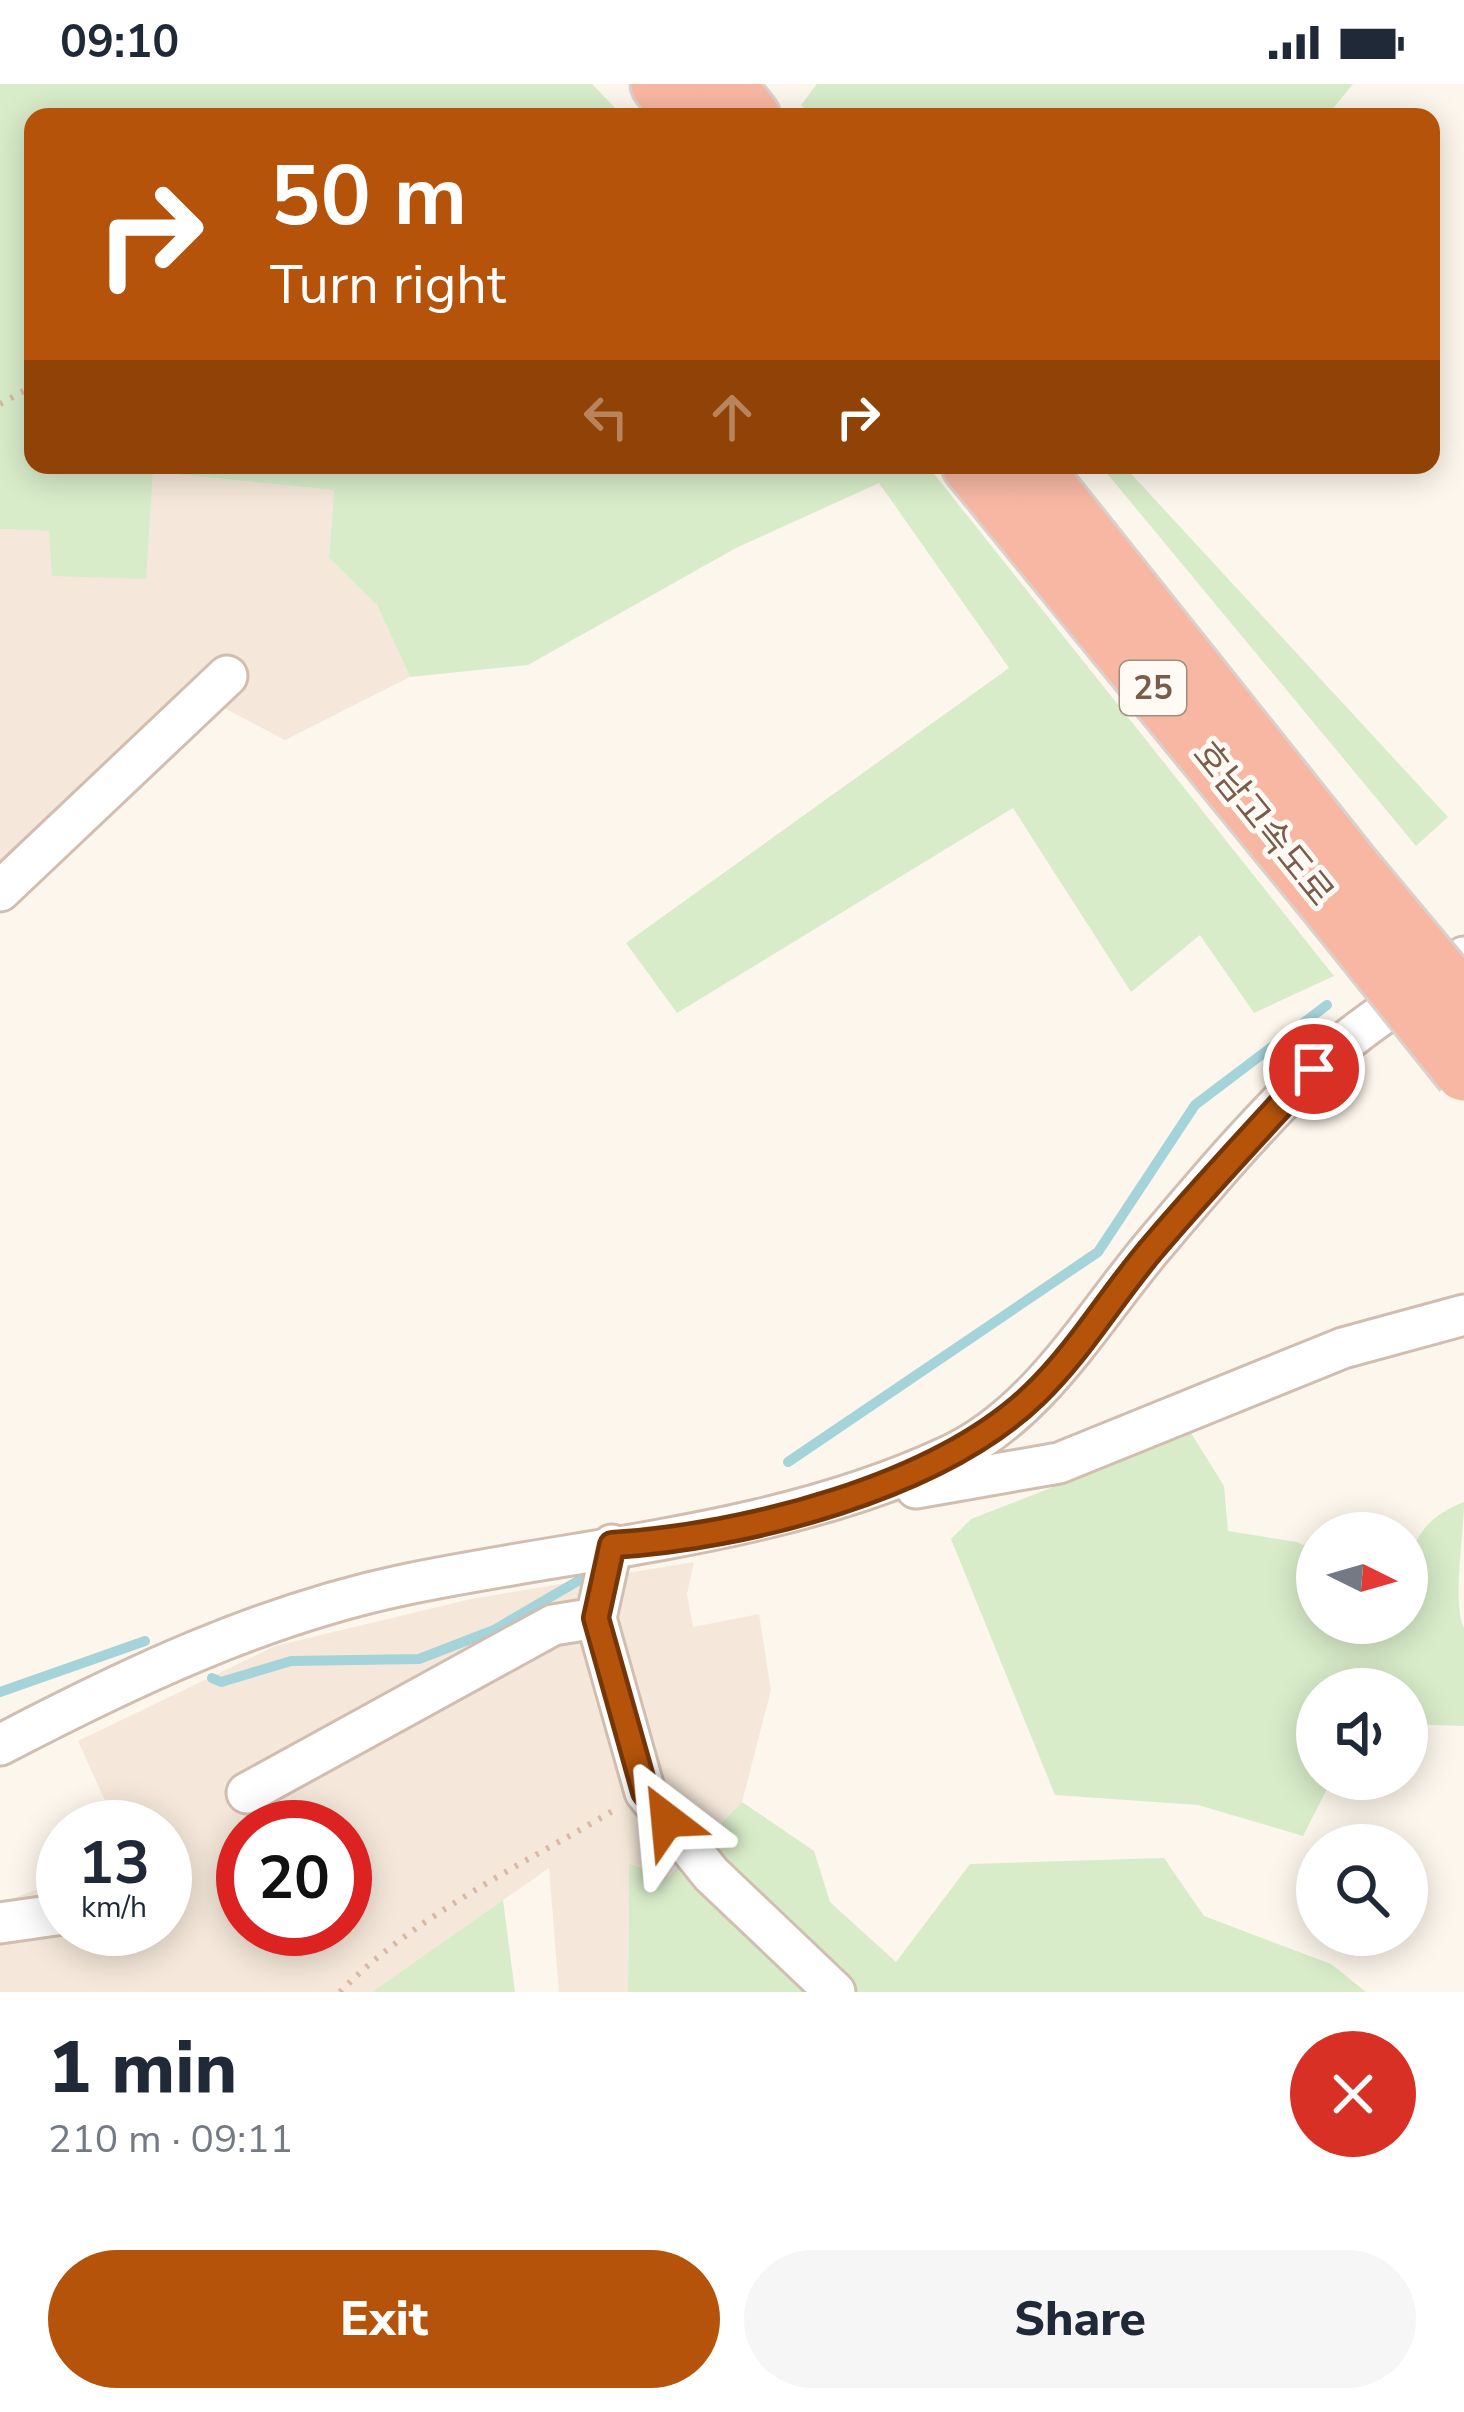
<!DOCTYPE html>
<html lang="en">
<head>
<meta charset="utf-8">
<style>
	body { margin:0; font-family:"Nunito Sans","Noto Sans KR",sans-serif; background:#f6f6f7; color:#1f2937; height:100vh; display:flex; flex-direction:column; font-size:45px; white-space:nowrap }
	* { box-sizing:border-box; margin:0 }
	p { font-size:39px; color:#747a83 }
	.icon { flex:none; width:66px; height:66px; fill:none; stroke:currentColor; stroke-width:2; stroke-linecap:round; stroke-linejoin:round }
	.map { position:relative; height:1908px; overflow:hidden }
	.side { display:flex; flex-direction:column; background:#fff; flex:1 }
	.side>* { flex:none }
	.guide { position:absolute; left:24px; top:24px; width:1416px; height:366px; border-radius:24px; box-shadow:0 6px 30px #0003; background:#b45309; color:#fff; overflow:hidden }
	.needle { width:78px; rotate:95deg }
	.fabs { position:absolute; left:1296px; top:1428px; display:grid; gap:24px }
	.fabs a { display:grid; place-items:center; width:132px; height:132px; border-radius:50%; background:#fff; box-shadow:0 6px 30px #0003; font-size:60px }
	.speed { position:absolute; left:36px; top:1716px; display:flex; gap:24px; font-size:60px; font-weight:700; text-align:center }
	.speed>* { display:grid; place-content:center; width:156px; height:156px; border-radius:50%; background:#fff; box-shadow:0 6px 30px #0003; line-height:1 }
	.speed small { font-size:30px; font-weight:400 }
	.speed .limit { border:18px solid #d22; background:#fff; color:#111 }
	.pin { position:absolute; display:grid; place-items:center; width:102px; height:102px; color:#fff; margin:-51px; border:6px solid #fff; border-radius:50%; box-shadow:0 3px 12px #0007 }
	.me { position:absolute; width:132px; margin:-66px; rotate:331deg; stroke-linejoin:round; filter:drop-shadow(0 0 9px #0008) }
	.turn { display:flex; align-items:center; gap:42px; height:252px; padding:0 48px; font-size:54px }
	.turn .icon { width:156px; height:156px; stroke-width:2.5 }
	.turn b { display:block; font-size:84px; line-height:102px }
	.lanes { display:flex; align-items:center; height:114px; padding:0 48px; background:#0003; justify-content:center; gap:60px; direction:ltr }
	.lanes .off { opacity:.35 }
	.round { display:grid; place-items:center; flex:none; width:126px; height:126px; border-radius:63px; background:#f6f6f7 }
	.head { display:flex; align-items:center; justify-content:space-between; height:204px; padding:0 48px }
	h1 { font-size:72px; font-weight:800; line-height:90px }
	.cta { display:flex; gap:24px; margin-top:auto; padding:24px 48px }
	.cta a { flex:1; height:138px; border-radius:72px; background:#b45309; color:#fff; font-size:48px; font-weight:800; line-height:138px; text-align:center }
	.cta a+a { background:#f6f6f7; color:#1f2937 }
	.status { display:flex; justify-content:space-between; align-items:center; height:84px; padding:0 60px; background:#fff; direction:ltr }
	.status svg { height:33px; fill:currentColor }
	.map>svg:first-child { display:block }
	.residential { fill:#f5e8da; fill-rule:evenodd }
	.green { fill:#d8ecc9 }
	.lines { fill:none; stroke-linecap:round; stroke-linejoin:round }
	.stream { stroke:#a5d3da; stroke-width:10 }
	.minor-casing { stroke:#d1beb0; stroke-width:45 }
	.highway-casing { stroke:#dad1cd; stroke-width:63 }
	.path { stroke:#d9b8a5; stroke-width:6; stroke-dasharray:3 9; stroke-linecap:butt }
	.minor { stroke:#fff; stroke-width:39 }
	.highway { stroke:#f7b7a3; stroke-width:57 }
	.highway-bridge-casing { stroke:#dad1cd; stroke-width:63; stroke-linecap:butt }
	.highway-bridge { stroke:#f7b7a3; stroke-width:57 }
	.route-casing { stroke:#753606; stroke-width:30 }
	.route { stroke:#b45309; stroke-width:21 }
	.labels { text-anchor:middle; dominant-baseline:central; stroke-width:10; stroke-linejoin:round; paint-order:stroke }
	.shield { fill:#fffaf3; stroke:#a28b7f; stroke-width:3 }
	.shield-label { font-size:33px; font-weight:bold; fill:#7a5c4d }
	.street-label { font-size:36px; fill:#7a5c4d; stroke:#fffaf3 }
</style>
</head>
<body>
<div class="status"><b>09:10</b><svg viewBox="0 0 49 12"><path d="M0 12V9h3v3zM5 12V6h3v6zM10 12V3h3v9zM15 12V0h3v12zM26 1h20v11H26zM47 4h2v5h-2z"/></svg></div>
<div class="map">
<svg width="1464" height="1908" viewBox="0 0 1464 1908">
	<rect width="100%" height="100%" fill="#fdf6ec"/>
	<g class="residential">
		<path d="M153,388L334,406L329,474L377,521L410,593L285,656L222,623L0,827V445L50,447L145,495Z"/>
		<path d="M694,1478L687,1510L693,1543L759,1530L771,1606L742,1718L667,1793L629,1781L628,1908H559L549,1784L372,1908H0V1819L63,1796V1845H165V1743H117L78,1657L275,1562L471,1515ZM243,1743H345V1845H243Z"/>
	</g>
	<g class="green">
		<path d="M0,0H592L624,33H33V381H927L1334,892L1254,929L1200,851L1131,908L1013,724L677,929L626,859L1009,584L879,399L736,464L528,581L410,593L377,521L329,474L334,406L153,388L146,495L52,492L49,447L0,445Z"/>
		<path d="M817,0H1353L1326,33H812L801,21Z"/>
		<path d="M1100,381H1123L1448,733L1416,762Z"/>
		<path d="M1191,1349L1224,1402L1228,1447L1297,1458L1317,1468V1539H1407C1407,1482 1404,1441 1464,1418C1464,1448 1452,1522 1464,1544V1642L1407,1640V1605H1317V1695H1332L1303,1752L1198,1721L1055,1711L951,1455L971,1435Z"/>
		<path d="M742,1718L814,1767L830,1818L896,1878L970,1780L1164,1774L1204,1832L1331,1880L1366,1908H628L629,1780L668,1793Z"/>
		<path d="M503,1816L515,1908H372Z"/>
	</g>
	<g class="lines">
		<g class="stream">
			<path d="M788,1378L1098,1168L1195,1021L1327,921"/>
			<path d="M212,1594L221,1598L291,1577L419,1575L494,1546L595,1487"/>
			<path d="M0,1608L145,1557"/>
		</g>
		<g class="minor-casing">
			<g id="minor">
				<path d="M0,807L227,592"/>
				<path d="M916,1404L1059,1379L1343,1264L1464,1231"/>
				<path d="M612,1461L596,1534L645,1708L711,1790L835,1908"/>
				<path d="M0,1661C128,1594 261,1531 403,1501C585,1463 776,1452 947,1373C1038,1332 1092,1234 1154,1161C1204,1102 1256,1040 1312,987C1356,944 1414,910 1464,873"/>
				<path d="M247,1709L553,1541L596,1534"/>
				<path d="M0,1839L63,1830"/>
			</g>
		</g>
		<g class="highway-casing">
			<g id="highway">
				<path d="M660,0L687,33"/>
				<path d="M725,0L751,33"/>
				<path d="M971,381L1335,827"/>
				<path d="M1030,381L1353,786"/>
			</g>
		</g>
		<g class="path">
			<path d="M0,320L33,302"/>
			<path d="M340,1908C412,1833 527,1778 616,1725"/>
		</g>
		<use href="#minor" class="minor"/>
		<use href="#highway" class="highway"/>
		<g class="highway-bridge-casing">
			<g id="highway-bridge">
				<path d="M1353,786L1464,919"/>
				<path d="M1335,827L1464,988"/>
			</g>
		</g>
		<use href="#highway-bridge" class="highway-bridge"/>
	</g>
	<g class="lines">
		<g class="route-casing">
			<path id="route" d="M667,1736L645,1708L596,1534L612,1461C744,1453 938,1404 1035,1310C1080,1267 1114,1208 1155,1161C1206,1101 1261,1043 1314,985"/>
		</g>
		<use href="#route" class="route"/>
	</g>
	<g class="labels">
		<rect class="shield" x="1120" y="577" width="66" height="54" rx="9"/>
		<g class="shield-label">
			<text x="1153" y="604">25</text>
		</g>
		<g class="street-label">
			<text transform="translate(1263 740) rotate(51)">호남고속도로</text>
		</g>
	</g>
</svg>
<div class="fabs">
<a><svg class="needle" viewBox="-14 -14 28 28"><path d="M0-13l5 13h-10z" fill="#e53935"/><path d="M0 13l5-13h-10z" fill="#747a83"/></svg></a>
<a><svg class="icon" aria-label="sound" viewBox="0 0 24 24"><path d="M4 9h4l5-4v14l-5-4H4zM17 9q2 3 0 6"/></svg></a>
<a><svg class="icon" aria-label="search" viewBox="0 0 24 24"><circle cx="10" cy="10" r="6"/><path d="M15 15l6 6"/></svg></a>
</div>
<div class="speed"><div>13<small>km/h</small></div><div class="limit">20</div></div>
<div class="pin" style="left:1314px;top:985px;background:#d93025"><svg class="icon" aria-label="arrive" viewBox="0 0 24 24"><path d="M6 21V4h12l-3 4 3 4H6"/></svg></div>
<svg class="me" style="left:667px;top:1736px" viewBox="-20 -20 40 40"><path d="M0-17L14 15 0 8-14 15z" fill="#b45309" stroke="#fff" stroke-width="4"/></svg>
<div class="guide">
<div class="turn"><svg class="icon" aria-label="right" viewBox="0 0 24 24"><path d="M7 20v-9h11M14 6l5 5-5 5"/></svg><div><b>50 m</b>Turn right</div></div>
<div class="lanes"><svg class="icon off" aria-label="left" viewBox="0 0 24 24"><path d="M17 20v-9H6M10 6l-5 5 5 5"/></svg><svg class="icon off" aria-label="ahead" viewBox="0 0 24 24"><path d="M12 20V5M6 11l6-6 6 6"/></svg><svg class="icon" aria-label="right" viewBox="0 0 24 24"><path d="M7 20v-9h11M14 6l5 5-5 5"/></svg></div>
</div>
</div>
<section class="side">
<div class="head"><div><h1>1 min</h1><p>210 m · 09:11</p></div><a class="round" style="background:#d93025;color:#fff"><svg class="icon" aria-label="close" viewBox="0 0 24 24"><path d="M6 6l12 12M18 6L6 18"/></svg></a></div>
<div class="cta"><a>Exit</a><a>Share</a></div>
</section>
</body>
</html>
